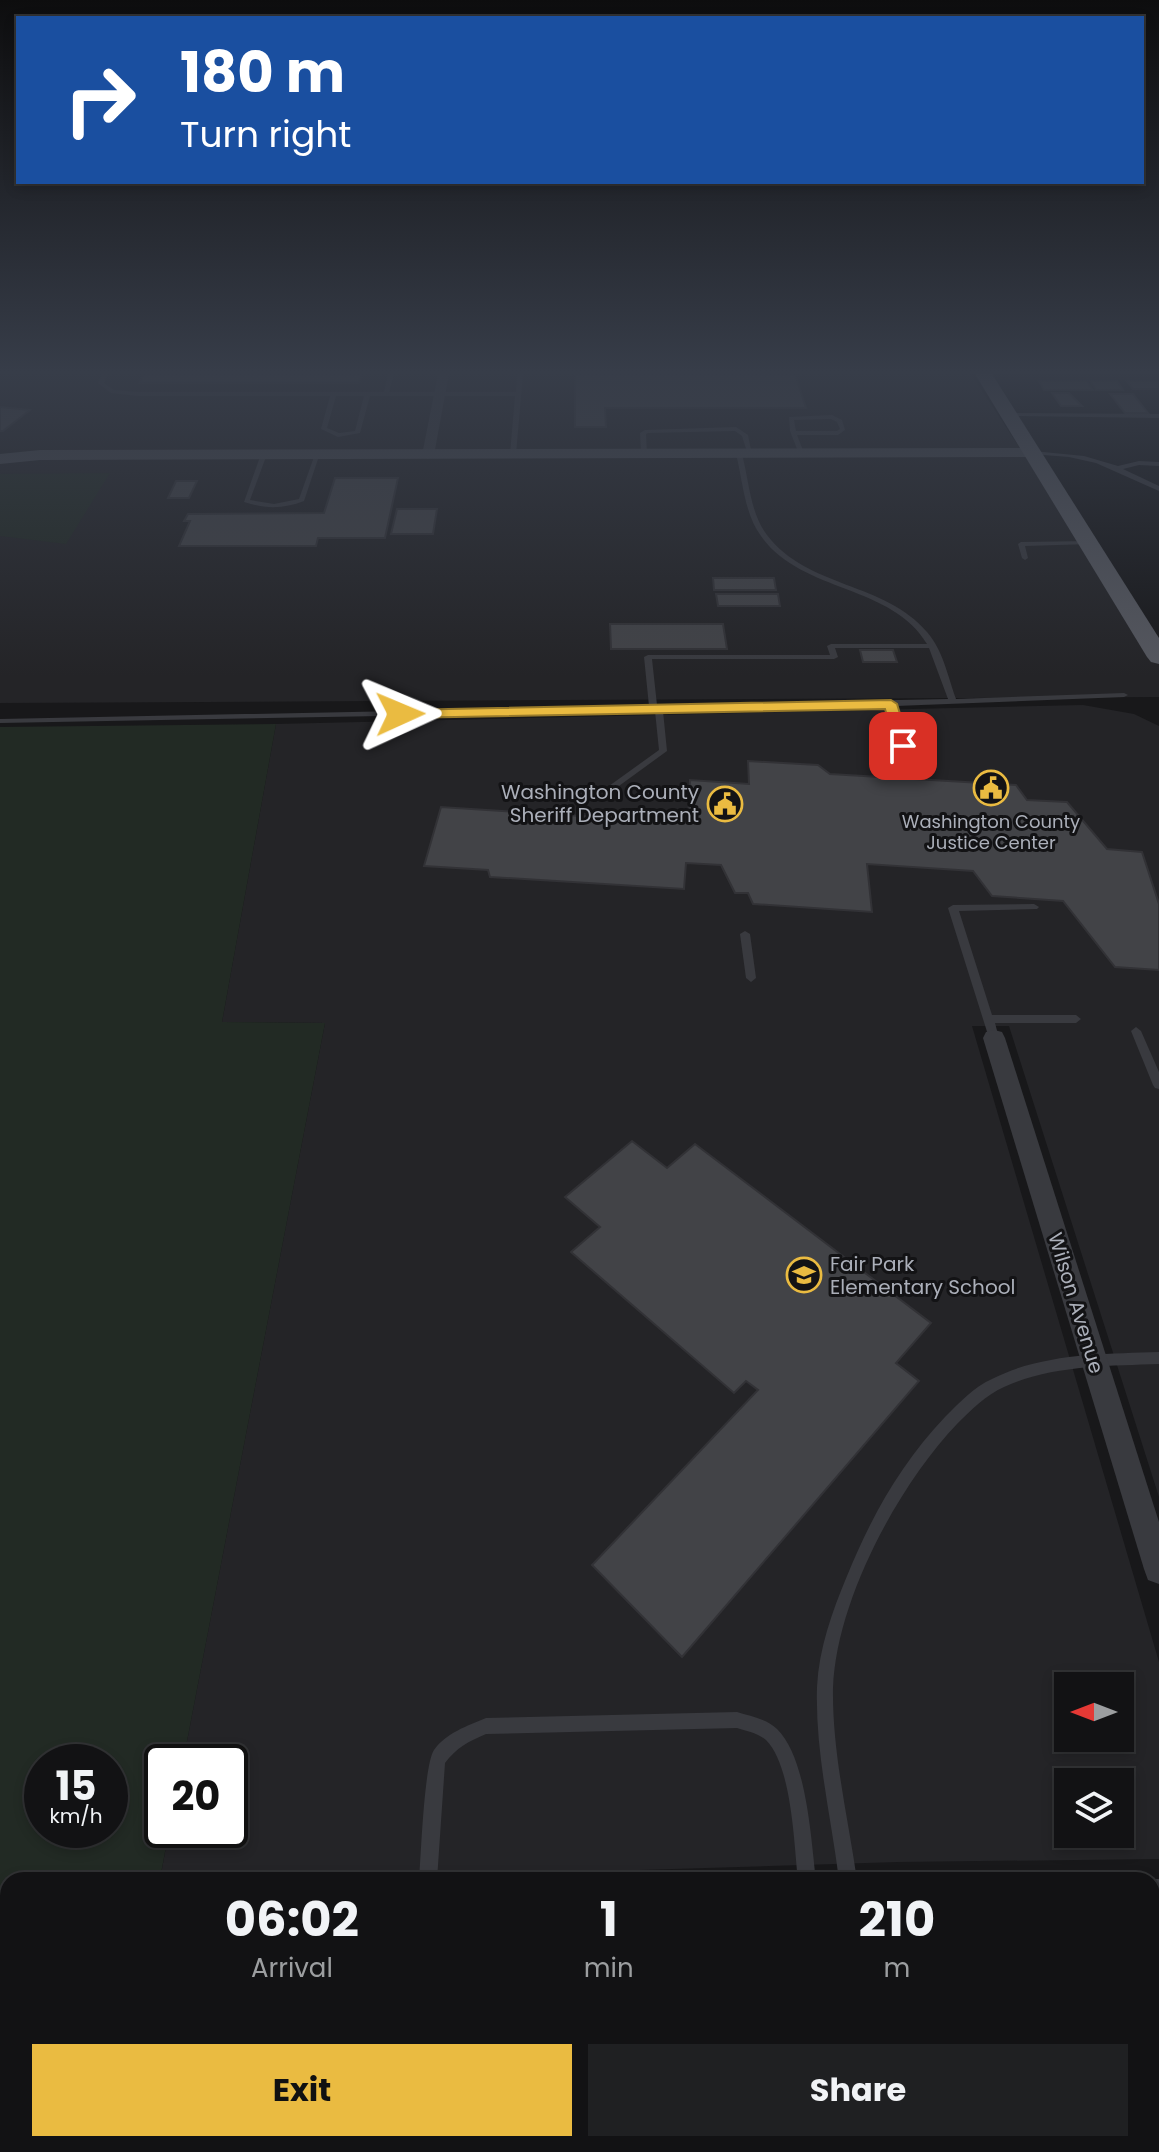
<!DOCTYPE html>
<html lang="en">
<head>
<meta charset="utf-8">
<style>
	body { margin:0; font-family:Poppins,sans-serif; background:#1f2022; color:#f1f3f6; height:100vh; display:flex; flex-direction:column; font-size:30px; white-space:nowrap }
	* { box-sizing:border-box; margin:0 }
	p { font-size:26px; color:#9c9ea0 }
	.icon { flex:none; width:44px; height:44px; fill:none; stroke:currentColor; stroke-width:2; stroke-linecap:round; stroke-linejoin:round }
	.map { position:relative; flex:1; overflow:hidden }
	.details { position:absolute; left:0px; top:1872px; width:1160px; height:280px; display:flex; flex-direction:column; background:#121214; border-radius:24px 24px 0 0; box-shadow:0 4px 12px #0003,0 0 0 2px #313234 }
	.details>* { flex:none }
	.top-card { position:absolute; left:16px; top:16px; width:1128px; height:168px; border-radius:0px; box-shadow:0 4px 12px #0003,0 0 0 2px #313234; background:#1a4fa0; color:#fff; overflow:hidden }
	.needle { width:52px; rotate:270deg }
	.controls { position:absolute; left:1054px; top:1672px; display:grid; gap:16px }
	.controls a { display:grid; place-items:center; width:80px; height:80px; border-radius:0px; background:#121214; box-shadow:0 4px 12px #0003,0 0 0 2px #313234; font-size:40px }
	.speed { position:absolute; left:24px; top:1744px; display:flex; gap:16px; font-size:40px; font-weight:700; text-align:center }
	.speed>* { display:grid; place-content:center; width:104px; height:104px; border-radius:50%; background:#121214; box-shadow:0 4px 12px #0003,0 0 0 2px #313234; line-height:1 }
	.speed small { font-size:20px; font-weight:400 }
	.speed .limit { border:4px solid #111; border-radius:12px; background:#fff; color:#111 }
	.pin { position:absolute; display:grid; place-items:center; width:68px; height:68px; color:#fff; margin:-34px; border-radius:16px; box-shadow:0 4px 12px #0006 }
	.me { position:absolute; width:88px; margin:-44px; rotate:89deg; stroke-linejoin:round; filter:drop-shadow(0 0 6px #0008) }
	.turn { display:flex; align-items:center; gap:28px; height:168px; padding:0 32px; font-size:36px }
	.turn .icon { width:104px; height:104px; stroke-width:2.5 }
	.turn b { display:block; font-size:56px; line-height:68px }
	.eta { display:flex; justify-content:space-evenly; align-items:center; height:136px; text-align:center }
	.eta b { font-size:48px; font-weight:700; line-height:56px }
	.action { display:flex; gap:16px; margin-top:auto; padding:16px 32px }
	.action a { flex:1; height:92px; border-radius:0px; background:#eabb41; color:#111; font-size:32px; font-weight:700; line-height:92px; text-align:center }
	.action a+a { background:#1f2022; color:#f1f3f6 }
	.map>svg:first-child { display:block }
	.built { fill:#242427; fill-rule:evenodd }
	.green { fill:#222a24; fill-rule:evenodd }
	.building { fill:#424347; stroke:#323236; stroke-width:2 }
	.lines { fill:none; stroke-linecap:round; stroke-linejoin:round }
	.lane { fill:#393a3f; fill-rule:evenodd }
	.street { fill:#393a3f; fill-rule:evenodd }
	.secondary { fill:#47494f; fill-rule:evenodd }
	.primary { fill:#55575e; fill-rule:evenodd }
	.route { fill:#eabb41; stroke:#987a2a; stroke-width:2 }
	.labels { text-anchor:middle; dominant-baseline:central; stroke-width:6; stroke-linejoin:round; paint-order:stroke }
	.far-poi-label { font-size:18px; fill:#abafb9; stroke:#131315 }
	.poi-label { font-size:20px; fill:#abafb9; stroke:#131315; text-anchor:end }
	.street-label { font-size:20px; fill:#abafb9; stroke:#131315 }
</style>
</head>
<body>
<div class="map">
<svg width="1159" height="2152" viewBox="0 0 1159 2152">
	<rect width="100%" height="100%" fill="#18181a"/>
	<g class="built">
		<path d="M0,374H971L1159,659V697L0,703Z"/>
		<path d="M1083,705L1134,714L1159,726V1497L1009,1026H972L1159,1662V1859L898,1862L319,1880H160L169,1830H230V1762H183L325,1023L222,1022L276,724ZM1068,1686H1120V1738H1068ZM1068,1782H1120V1834H1068Z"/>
	</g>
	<g class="green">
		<path d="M110,473L66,544L0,536V474Z"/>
		<path d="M276,724L222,1022L325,1023L183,1762H162V1830H169L160,1879L319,1880H8V1931H0V727ZM42,1762H110V1830H42Z"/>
	</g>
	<g class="building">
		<path d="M144,374H362L359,383H139Z"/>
		<path d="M575,374H795L806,408H605L606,427H575Z"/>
		<path d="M1039,381H1087L1093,390H1044Z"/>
		<path d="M1090,381H1117L1123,390H1096Z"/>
		<path d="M1127,381H1159V389H1133Z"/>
		<path d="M1052,393H1069L1082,406H1061Z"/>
		<path d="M1110,394H1133L1148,413H1125Z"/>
		<path d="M0,407L30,410L3,431H0Z"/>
		<path d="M335,478H398L385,538H318L316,546H179L190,521H184L188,514L324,513Z"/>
		<path d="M176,481H197L189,498H168Z"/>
		<path d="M397,509H437L433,534H391Z"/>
		<path d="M713,578H774L776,590H714Z"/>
		<path d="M716,594H778L780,606H718Z"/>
		<path d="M610,624H723L727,649H611Z"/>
		<path d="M860,650H893L897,662H863Z"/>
		<path d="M748,761L818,765L830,774L1016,785L1027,800L1067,802L1107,849L1142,852L1159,904V970L1115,967L1063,901L992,896L973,871L867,864L872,912L753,904L748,893H735L721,865L686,863L684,889L490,877L488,870L424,866L441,807L688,823L690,780L749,784Z"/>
		<path d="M632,1141L667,1168L695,1144L931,1323L896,1363L919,1381L682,1657L592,1565L758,1390L746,1381L734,1393L571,1252L600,1227L565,1197Z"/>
		<rect x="385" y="2144" width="67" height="8"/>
		<path d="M667,2144H788L789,2152H667Z"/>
		<path d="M851,2144H983L984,2152H852Z"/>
		<rect x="482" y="2145" width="166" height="7"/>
	</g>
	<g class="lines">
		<g class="lane">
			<path d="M102,374H108L104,383L114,390L138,392H384L388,374H394L389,392H516L517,374H523L516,454L513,456L510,454L515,396H370L360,433L338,437L321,429L330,396H138L111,393L98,383ZM336,396H364L355,431L339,433L327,428Z"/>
			<path d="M1009,413L1159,414V418L1007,416V414Z"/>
			<path d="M832,415L842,420L845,430L838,435H797L804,453L799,454L790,431L789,417ZM831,419L837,422L840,429L837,431H796L794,420Z"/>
			<path d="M736,427L748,435L752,455H748L742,436L735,431L648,433L646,434L647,454L644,456L641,454L640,433L645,430Z"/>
			<path d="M1033,451L1084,456L1118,466L1139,461L1159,462V466L1139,465L1123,469L1159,486V491L1096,463L1069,457L1031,454V452Z"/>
			<path d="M264,452L267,454L250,500L274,504L299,499L315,454L320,453L304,501C284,509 265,509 244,502L261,454Z"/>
			<path d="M739,452L742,454C749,480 750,513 767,535C807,588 885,582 927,632C943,650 948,677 956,699L1124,693L1128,695L1124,697L896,706L907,746L903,749L899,746L888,706L663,711L667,751L612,791L608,788L609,786L659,750L655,711L0,723V719L649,706L644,657L648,655H830L827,646L831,644H927C892,584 801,593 761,536C744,513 743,481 736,454ZM835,648H929L948,699L657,705L652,659H834L838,657Z"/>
			<path d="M1089,541L1092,543L1091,544L1025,546L1028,558L1025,560L1022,558L1018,544L1021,542Z"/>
			<path d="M1034,904L1039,907L1037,909L959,911L992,1015H1076L1081,1019L1076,1023H995L999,1038L994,1042L989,1038L948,908L953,905Z"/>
			<path d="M745,931L750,934L756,978L751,982L746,978L740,934Z"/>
			<path d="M1136,1027L1141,1031L1159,1072V1089L1155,1088L1153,1085L1131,1031Z"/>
			<path d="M1159,1352V1364C1108,1366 1052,1365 1004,1387C986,1395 971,1410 957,1424C898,1486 836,1601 833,1688C832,1752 848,1817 857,1880H839C831,1816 815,1752 817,1687C819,1648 832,1612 847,1576C871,1517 901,1463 945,1417C959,1403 974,1387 992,1379C1043,1353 1104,1354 1159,1352Z"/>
			<path d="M737,1712C750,1716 767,1719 777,1729C807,1758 811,1840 816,1880H798C794,1844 792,1766 766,1740C758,1733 746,1731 737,1728L486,1734C469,1741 456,1748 445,1763L437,1880H419C421,1856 424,1765 434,1750C446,1733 467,1726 486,1718Z"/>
		</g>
		<g class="street">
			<path d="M438,374H449L434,455L428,459L422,455Z"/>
			<path d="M994,1030L1002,1032L1005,1038L1159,1522V1584L1148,1580L1144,1569L983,1038L986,1032Z"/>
			<rect x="1152" y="1879" width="7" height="36"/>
		</g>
		<path class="secondary" d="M1033,448L1041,453L1039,457L40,460L0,464V454L40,450Z"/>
		<path class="primary" d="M975,374H992L1159,638V664L1151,662L1147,657Z"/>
	</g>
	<linearGradient id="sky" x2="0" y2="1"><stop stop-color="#0d0d0e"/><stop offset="0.55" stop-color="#373d49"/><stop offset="1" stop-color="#373d49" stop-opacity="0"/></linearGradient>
	<rect width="1159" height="676" fill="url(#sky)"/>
	<path class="route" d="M891,700L897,704L910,746L908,749L896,746L885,709L400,718L393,714L400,710Z"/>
	<defs>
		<g id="civic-ring" transform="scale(1.8)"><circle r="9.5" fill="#131315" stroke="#eabb41" stroke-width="1.5"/><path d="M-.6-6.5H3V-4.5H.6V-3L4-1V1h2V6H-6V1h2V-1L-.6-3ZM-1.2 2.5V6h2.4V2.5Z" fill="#eabb41"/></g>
		<g id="school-ring" transform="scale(1.8)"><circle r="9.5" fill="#131315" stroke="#eabb41" stroke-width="1.5"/><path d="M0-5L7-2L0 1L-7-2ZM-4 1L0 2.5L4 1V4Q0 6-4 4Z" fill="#eabb41"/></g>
	</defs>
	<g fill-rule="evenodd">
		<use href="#civic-ring" x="991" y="788"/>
		<use href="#civic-ring" x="725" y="804"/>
		<use href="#school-ring" x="804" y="1275"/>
	</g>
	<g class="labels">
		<g class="far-poi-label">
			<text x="991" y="821">Washington County<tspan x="991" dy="21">Justice Center</tspan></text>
		</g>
		<g class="poi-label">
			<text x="699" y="792">Washington County<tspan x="699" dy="23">Sheriff Department</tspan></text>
			<text x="830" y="1264" text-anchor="start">Fair Park<tspan x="830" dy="23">Elementary School</tspan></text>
		</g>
		<g class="street-label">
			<text transform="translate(1076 1303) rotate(73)">Wilson Avenue</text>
		</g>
	</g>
</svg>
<div class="controls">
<a><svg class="needle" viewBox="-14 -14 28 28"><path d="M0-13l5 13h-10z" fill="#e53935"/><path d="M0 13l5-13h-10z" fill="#9c9ea0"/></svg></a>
<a><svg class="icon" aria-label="layers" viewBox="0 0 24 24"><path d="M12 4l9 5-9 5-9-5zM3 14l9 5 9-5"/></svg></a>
</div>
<div class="speed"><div>15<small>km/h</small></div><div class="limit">20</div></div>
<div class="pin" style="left:903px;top:746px;background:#d93025"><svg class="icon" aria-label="arrive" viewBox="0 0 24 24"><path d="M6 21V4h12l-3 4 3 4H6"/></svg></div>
<svg class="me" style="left:400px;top:714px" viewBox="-20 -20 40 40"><path d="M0-17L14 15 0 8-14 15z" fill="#eabb41" stroke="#fff" stroke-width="4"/></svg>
<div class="top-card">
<div class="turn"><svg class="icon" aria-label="right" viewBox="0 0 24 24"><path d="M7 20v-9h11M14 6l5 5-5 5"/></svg><div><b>180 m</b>Turn right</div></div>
</div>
<section class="details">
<div class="eta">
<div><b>06:02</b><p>Arrival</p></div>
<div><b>1</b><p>min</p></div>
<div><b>210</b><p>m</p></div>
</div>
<div class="action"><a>Exit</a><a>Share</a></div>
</section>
</div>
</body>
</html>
